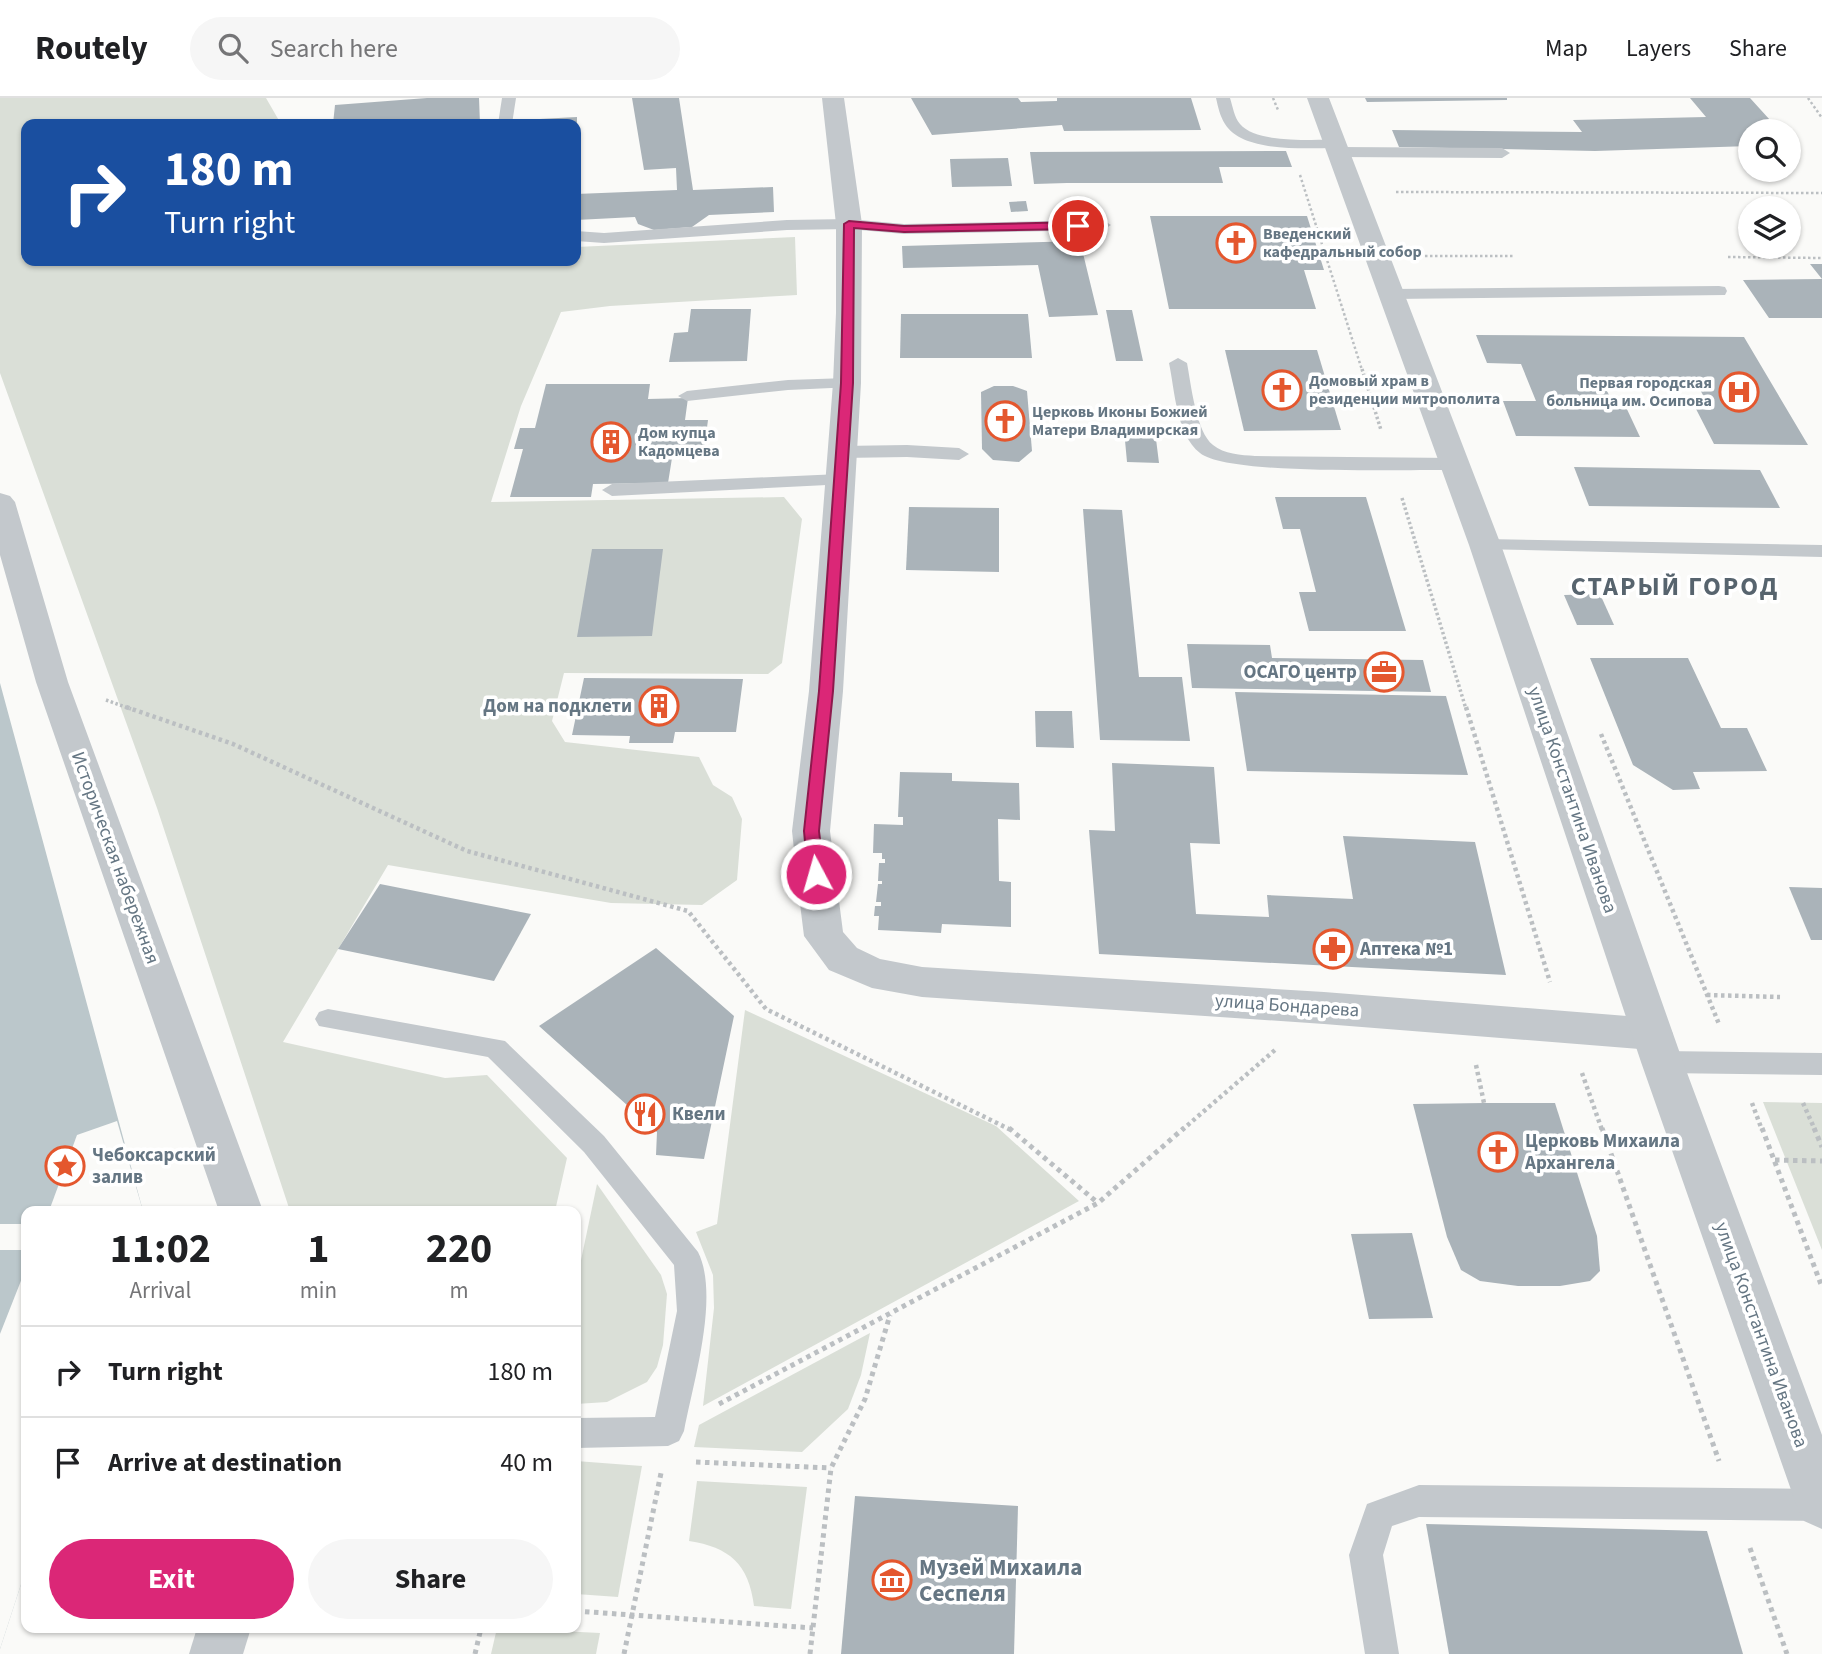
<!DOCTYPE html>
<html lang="en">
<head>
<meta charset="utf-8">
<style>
	body { margin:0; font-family:"Source Sans 3",sans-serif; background:#f6f6f6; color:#202124; height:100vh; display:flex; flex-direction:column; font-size:26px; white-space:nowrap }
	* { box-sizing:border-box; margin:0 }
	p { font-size:23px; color:#757577 }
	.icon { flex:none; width:38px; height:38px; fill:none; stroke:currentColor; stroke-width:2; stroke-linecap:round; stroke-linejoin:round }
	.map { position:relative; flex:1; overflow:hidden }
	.sheet { position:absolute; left:21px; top:1108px; width:560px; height:427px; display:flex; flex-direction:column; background:#fff; border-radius:14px; box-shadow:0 2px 5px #0004 }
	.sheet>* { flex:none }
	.hud { position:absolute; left:21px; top:21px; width:560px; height:147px; border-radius:14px; box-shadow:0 2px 5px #0004; background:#1a4fa0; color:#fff; overflow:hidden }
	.controls { position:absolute; left:1738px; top:21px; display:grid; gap:14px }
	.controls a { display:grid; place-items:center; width:63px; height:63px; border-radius:50%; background:#fff; box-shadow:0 2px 5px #0004; font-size:35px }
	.pin { position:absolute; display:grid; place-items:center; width:60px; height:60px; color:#fff; margin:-30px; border:4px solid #fff; border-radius:50%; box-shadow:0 2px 7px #0007 }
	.me { position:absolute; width:77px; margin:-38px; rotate:354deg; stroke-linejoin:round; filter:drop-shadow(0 0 5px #0008) }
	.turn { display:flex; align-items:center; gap:24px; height:147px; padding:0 28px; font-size:32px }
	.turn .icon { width:91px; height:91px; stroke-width:2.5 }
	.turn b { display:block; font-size:49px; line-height:60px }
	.eta { display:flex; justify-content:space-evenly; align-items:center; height:119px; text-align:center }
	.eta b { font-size:42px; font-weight:700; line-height:49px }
	.button { display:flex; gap:14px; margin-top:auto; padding:14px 28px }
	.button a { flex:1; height:80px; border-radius:42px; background:#db2777; color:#fff; font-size:28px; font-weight:700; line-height:80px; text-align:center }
	.button a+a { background:#f6f6f6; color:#202124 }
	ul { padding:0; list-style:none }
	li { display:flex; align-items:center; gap:21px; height:91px; padding:0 28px; border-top:2px solid #e0e0e0 }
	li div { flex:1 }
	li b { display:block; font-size:26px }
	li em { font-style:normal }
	header { display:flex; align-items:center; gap:42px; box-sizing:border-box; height:98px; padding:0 35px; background:#fff; border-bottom:2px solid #e0e0e0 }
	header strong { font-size:33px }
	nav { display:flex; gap:38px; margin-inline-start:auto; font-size:24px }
	.search { width:490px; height:63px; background:#f6f6f6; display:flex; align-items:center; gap:18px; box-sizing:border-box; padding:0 24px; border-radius:38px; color:#757577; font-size:26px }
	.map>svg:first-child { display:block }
	.green { fill:#dadfd7 }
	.water { fill:#bbc7cb }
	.pier { fill:#fafaf8 }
	.building { fill:#aab3b9 }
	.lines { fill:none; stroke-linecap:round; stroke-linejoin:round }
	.path-far3 { stroke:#bbbfc2; stroke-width:2.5; stroke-dasharray:2.5 2.5; stroke-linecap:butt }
	.path-far2 { stroke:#bbbfc2; stroke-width:3.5; stroke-dasharray:2.5 2.5; stroke-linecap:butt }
	.path-far1 { stroke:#bbbfc2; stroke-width:4.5; stroke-dasharray:3.5 3.5; stroke-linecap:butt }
	.path { stroke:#bbbfc2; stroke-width:5; stroke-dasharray:4.5 4.5; stroke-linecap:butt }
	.service { fill:#c3c8cc; fill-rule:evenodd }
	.pedestrian { fill:#c3c8cc; fill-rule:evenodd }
	.minor { fill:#c3c8cc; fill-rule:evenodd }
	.tertiary { fill:#c3c8cc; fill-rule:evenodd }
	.route { fill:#db2777; stroke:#8e194d; stroke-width:2 }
	.labels { text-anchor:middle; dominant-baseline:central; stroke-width:7; stroke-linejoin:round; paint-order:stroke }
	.far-poi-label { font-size:16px; font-weight:bold; fill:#657683; stroke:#fff; text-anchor:start }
	.poi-label { font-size:19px; font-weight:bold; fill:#657683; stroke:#fff; text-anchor:start }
	.street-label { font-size:19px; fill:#657683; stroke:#fff }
	.near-poi-label { font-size:23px; font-weight:bold; fill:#657683; stroke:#fff; text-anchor:start }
	.district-label { font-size:26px; font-weight:bold; letter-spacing:2px; fill:#57646e; stroke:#fff }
</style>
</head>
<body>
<header>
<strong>Routely</strong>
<div class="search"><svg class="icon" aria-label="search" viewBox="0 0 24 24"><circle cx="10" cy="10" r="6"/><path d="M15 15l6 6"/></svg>Search here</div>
<nav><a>Map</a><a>Layers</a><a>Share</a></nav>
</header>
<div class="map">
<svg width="1822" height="1556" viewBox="0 0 1822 1556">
	<rect width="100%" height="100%" fill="#fafaf8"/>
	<g class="green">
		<path d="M0,0H266L281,26H26V163H576V149L795,139L797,197L610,208L561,214L521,308L491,404L784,399L802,421L782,565L768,576L564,575L552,623L565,644L699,659L713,687L732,699L742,721L737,782L702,807L611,805L388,767L283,944L445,980L487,977L567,1060L555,1113H290L157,710L0,275Z"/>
		<path d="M745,912L996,1028L1079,1103L703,1308L714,1210L713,1177L696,1134L717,1126Z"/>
		<path d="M1763,1004L1822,1005V1152Z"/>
		<path d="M597,1086L661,1177L667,1196L663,1247L657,1269L647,1284L607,1304L576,1306V1186Z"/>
		<path d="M870,1235L861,1277L848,1311L802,1354L694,1349L699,1327Z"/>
		<path d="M576,1363L642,1368L618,1499L576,1496Z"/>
		<path d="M697,1383L807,1389L791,1511L754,1508C749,1466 729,1449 689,1443Z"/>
		<path d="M497,1530L600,1535L596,1556H491Z"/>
	</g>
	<path class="water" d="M0,585L143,1113H26V1471L0,1551Z"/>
	<g class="pier">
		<path d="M117,1023L143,1113H49L77,1037Z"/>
		<rect x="0" y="1126" width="26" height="26"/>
		<path d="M26,1170V1471L0,1551V1236Z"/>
	</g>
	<g class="building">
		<path d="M427,0H479L480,26H420V23L333,26L335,7Z"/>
		<path d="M632,0H679L693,92L773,89L774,114L709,117L692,129L654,132L638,126L635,119L576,122V96L677,92L676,70L644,72Z"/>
		<path d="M911,0H1018L1021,4L1057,3V0H1191L1201,32L1064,33L1062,27L932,37Z"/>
		<path d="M1365,0H1507V2L1367,4Z"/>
		<path d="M1690,0H1750L1780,33H1750V48L1595,53L1399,49L1392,32L1582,34L1573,22L1706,19Z"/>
		<path d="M577,19V26H520L521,22Z"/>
		<path d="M1286,53L1292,69H1219L1223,85H1067L1034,86L1030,54Z"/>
		<path d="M1008,60L1012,88L952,89L950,61Z"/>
		<path d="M1026,103L1028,113L1011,114L1009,104Z"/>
		<path d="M1150,118H1307L1324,172H1304L1316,211H1169Z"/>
		<path d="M1080,143L1098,217L1049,219L1038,167L903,170L902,148Z"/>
		<path d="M1810,166H1822V220H1769L1743,182L1822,181Z"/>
		<path d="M691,211H751L747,263L669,264L674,235L688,234Z"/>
		<path d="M1106,212H1132L1143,263H1116Z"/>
		<path d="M901,216H1028L1032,260H900Z"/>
		<path d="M1476,237L1744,239L1808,347L1714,346L1696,311L1711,312L1697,286L1603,285L1614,307H1625L1640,339L1516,338L1503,303H1536L1521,266L1487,265Z"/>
		<path d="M1225,252H1317L1341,332L1244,333Z"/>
		<path d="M546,286H650L648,301L688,300L685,322H708L704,352H683L682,360H672L668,385L593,386L591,399H510L523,351H514L520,330H535Z"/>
		<path d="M994,288H1013L1027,293L1032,353L1019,364L993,362L982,351L981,294Z"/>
		<path d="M1124,332L1155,333L1159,365L1127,364Z"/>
		<path d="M1574,369L1760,372L1780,410L1589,408Z"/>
		<path d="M1275,399H1366L1406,533H1309L1299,494H1316L1300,431H1283Z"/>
		<path d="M909,409L999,410V474L906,472Z"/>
		<path d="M1083,411L1122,412L1139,579H1182L1190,643L1100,642Z"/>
		<path d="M592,451H663L652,538L577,539Z"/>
		<path d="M1600,496L1614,527H1577L1564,497Z"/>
		<path d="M1187,546L1270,547L1272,560L1423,562L1431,594L1192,590Z"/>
		<path d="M1590,560H1688L1721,630H1747L1767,673L1693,674L1700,691L1673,692L1633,667Z"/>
		<path d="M584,580L743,581L736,634H675L673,645H629L630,638L572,637Z"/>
		<path d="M1235,594L1446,598L1468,677L1247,673Z"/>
		<path d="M1035,613H1072L1074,650L1036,649Z"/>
		<path d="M1112,665L1214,669L1220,746L1190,745L1196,816L1269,819L1267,797L1353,801L1343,738L1475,744L1506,877L1099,856L1089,732L1115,733Z"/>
		<path d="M900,674L952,675V683L1019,685L1020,722L998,721L999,783L1011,784V829L942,826L941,835L878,832L879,818H874L875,808H881V804H876L878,786H882V783H878L879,765H885V761H882V755H873L874,726L903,727V719H898Z"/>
		<path d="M380,786L531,816L494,883L338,851Z"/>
		<path d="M1789,789L1822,790V842H1811Z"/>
		<path d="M656,850L734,918L704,1061L656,1057L657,1034L539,928Z"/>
		<path d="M1484,1005H1555L1597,1138L1600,1173L1590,1183L1560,1188H1518L1480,1183L1461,1172L1447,1139L1413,1006Z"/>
		<path d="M1412,1135L1433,1220L1369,1221L1351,1136Z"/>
		<path d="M855,1398L1018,1408L1014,1556H841Z"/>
		<path d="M1426,1426L1707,1433L1743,1556H1449Z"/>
	</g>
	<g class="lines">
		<g class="path-far3">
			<path d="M1273,0L1278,12"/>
			<path d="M1808,0L1822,20"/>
			<path d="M1300,77L1362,272"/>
			<path d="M1396,94L1822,95"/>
			<path d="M1420,158H1513"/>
			<path d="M1728,159L1822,160"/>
		</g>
		<g class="path-far2">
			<path d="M1362,271L1381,332"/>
			<path d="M1402,400L1466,611"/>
			<path d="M106,602L131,611"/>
		</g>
		<g class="path-far1">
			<path d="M126,609L233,646L467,753L688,813L766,911L1011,1032"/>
			<path d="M1466,609L1550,884"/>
			<path d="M1601,636L1719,926"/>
			<path d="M1707,897L1780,899"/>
			<path d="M1476,967L1484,1005"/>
			<path d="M1582,975L1602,1032"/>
			<path d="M1752,1005L1762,1032"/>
			<path d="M1803,1005L1815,1032"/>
			<path d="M1182,1032L1275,952"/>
		</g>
		<g class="path">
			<path d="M1009,1030L1098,1105"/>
			<path d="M1602,1030L1719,1363"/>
			<path d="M1762,1030L1822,1189"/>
			<path d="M1814,1030L1822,1049"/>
			<path d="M1775,1062L1822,1063"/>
			<path d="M719,1306L1098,1105L1184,1030"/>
			<path d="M696,1364L831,1370"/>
			<path d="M1750,1450L1787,1556"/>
			<path d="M576,1513L813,1530"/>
			<path d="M475,1556L481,1530"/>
			<path d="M624,1556L661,1375"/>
			<path d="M810,1556L831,1370L865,1301L890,1217"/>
		</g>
		<g class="service">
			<path d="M502,0H516L512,26H498Z"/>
			<path d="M1216,0H1230C1233,9 1234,19 1240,26C1257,46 1311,41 1336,42L1343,46L1340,49L1502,50L1510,55L1502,60L1339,59L1331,54L1335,50C1305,50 1243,55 1225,26C1220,18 1218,9 1216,0Z"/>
			<path d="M849,121L904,126L1103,122L1111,127L1103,132L904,136L849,131L787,132L604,145L576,143V133L604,135L787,122Z"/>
			<path d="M1719,188L1725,189L1727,193L1725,197L1393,201L1385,196L1393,191Z"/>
			<path d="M1178,260L1187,265C1191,286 1196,334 1213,347C1224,356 1241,357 1255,358L1455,360L1465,366L1455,372C1410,371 1227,378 1200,355C1176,336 1175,293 1169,265Z"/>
			<path d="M847,280L856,285L853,289L788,292L687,303L678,298L687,293L788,282Z"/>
			<path d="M907,347L959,350L969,356L959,362L907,359L842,360L833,354L842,348Z"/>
			<path d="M840,376L847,378L850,382L847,386L612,398L602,392L612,386Z"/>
			<path d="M1485,441L1822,447V459L1478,451L1475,447L1478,443Z"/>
			<path d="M328,911L505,943L604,1038L698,1154C720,1198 693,1285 684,1333L679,1343L668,1348L576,1350V1320L655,1319L677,1213L674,1167L584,1054L488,959L319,928L315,921L319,914Z"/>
			<path d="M1662,953L1822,955V977L1662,975L1652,972L1649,964L1652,956Z"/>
			<path d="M1419,1387L1822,1391V1423L1419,1419L1392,1428L1383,1457L1399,1556H1365L1349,1457L1367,1406Z"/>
		</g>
		<path class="pedestrian" d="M0,395L10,398L15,404L68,584L263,1113H219L36,584L0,457Z"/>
		<g class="minor">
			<path d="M822,0H844L862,126L861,285L843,593L830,733L843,834L857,850L880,861L922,869L1324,894L1652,920L1667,924L1673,936L1667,948L1652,952L1324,926L922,899L872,890L829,872L804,838L799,798L792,733L809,593L833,285L836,215V126Z"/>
			<path d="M197,1530H251L243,1556H189Z"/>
		</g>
		<path class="tertiary" d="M1307,0H1329L1501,447L1683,964L1822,1337V1431L1804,1423L1796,1406L1641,964L1469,447Z"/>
	</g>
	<path class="route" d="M849,123L904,128L1078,124L1083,128L1078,131L904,134L854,130L853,285L833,593L819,733L824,776L816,782L808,776L804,733L819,593L841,285L844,126Z"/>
	<defs>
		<g id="church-ring" transform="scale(2.0125)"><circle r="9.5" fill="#fff" stroke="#e4572e" stroke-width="1.5"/><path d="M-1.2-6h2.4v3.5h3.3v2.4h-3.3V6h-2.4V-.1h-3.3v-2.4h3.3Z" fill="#e4572e"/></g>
		<g id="hospital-ring" transform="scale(2.0125)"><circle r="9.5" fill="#fff" stroke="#e4572e" stroke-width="1.5"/><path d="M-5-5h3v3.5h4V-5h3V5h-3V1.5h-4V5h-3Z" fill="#e4572e"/></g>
		<g id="building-ring" transform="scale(2.0125)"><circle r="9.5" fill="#fff" stroke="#e4572e" stroke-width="1.5"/><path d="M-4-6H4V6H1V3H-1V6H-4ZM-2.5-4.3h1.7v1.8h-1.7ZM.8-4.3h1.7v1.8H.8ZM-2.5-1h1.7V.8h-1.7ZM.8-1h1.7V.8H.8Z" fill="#e4572e"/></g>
		<g id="office-ring" transform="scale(2.0125)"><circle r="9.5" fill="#fff" stroke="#e4572e" stroke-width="1.5"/><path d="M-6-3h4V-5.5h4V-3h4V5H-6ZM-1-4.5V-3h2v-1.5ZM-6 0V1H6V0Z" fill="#e4572e"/></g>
		<g id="pharmacy-ring" transform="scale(2.0125)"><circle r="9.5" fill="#fff" stroke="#e4572e" stroke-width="1.5"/><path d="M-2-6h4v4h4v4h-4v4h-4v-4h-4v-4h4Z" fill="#e4572e"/></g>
		<g id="restaurant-ring" transform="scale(2.0125)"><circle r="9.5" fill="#fff" stroke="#e4572e" stroke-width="1.5"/><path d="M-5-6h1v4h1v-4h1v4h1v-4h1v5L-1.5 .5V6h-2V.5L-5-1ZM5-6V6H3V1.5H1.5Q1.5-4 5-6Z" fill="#e4572e"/></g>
		<g id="sight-ring" transform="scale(2.0125)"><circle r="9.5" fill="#fff" stroke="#e4572e" stroke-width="1.5"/><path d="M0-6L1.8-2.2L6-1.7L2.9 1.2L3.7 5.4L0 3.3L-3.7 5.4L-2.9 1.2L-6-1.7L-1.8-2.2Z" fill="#e4572e"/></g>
		<g id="museum-ring" transform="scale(2.0125)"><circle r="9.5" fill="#fff" stroke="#e4572e" stroke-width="1.5"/><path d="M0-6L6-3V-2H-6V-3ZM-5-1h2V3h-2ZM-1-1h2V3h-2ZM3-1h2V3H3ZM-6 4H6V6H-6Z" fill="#e4572e"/></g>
	</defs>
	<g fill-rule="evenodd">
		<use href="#church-ring" x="1236" y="145"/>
		<use href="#church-ring" x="1282" y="292"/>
		<use href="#hospital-ring" x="1739" y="294"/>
		<use href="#church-ring" x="1005" y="323"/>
		<use href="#building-ring" x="611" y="344"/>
		<use href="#office-ring" x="1384" y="574"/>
		<use href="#building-ring" x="659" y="608"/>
		<use href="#pharmacy-ring" x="1333" y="851"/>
		<use href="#restaurant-ring" x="645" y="1016"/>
		<use href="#church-ring" x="1498" y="1054"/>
		<use href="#sight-ring" x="65" y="1068"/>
		<use href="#museum-ring" x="892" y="1482"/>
	</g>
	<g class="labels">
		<g class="far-poi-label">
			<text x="1263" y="136">Введенский<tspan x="1263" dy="18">кафедральный собор</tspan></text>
			<text x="1309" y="283">Домовый храм в<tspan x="1309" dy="18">резиденции митрополита</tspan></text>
			<text x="1712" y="285" text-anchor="end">Первая городская<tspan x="1712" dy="18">больница им. Осипова</tspan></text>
			<text x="1032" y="314">Церковь Иконы Божией<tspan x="1032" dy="18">Матери Владимирская</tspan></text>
			<text x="638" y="335">Дом купца<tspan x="638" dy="18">Кадомцева</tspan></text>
		</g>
		<g class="poi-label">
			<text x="1357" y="574" text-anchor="end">ОСАГО центр</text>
			<text x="632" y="608" text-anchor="end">Дом на подклети</text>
			<text x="1360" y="851">Аптека №1</text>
			<text x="672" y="1016">Квели</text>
			<text x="1525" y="1043">Церковь Михаила<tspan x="1525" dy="22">Архангела</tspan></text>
			<text x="92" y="1057">Чебоксарский<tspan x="92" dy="22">залив</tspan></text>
		</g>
		<g class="street-label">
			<text transform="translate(1572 702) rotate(71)">улица Константина Иванова</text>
			<text transform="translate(115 760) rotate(70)">Историческая набережная</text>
			<text transform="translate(1287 908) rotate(4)">улица Бондарева</text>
			<text transform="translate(1761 1237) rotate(70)">улица Константина Иванова</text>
		</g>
		<g class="near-poi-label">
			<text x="919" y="1469">Музей Михаила<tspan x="919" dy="26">Сеспеля</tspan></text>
		</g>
		<g class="district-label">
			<text x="1675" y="488">СТАРЫЙ ГОРОД</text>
		</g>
	</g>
</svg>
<div class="controls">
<a><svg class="icon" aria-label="search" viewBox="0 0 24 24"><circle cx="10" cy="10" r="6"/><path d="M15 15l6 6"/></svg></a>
<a><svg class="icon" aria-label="layers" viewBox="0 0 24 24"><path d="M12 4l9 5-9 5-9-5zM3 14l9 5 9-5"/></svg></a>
</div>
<div class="pin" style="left:1078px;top:128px;background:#d93025"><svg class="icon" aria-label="arrive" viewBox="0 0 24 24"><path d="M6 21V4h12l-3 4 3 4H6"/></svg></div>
<svg class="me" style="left:816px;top:776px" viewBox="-20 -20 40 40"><circle r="17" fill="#db2777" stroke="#fff" stroke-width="3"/><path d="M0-11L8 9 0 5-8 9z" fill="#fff"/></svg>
<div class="hud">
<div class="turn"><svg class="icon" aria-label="right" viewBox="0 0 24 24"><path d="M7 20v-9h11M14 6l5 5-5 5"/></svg><div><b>180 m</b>Turn right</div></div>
</div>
<section class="sheet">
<div class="eta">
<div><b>11:02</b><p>Arrival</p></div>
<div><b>1</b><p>min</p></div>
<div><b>220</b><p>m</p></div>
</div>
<ul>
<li><svg class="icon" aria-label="right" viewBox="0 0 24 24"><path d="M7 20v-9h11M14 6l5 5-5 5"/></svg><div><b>Turn right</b></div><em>180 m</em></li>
<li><svg class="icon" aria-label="arrive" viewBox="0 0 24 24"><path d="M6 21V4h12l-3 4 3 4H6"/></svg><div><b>Arrive at destination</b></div><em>40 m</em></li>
</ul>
<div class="button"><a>Exit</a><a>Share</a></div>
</section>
</div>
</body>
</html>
